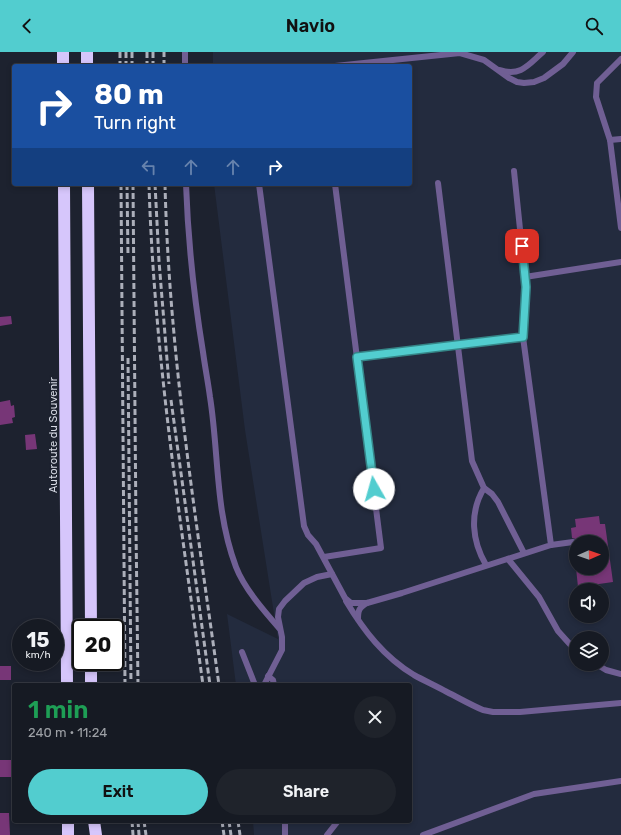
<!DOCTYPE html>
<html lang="en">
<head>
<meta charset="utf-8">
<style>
	body { margin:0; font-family:Rubik,sans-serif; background:#1f232b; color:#f1f3f6; height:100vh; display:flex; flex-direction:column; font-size:15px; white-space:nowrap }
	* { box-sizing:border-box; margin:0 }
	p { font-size:13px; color:#9ea1a6 }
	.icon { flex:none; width:22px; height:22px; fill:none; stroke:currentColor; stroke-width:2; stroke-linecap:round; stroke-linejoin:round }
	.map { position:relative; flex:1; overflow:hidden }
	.sheet { position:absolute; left:12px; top:631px; width:400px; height:140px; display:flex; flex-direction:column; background:#161a23; border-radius:4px; box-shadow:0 2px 6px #0003,0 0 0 1px #353841 }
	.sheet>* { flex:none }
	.banner { position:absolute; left:12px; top:12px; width:400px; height:122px; border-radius:4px; box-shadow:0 2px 6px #0003,0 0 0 1px #353841; background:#1a4fa0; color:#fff; overflow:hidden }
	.needle { width:26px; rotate:88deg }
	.fabs { position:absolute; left:569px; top:483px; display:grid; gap:8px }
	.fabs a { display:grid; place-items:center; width:40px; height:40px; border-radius:50%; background:#161a23; box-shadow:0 2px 6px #0003,0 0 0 1px #353841; font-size:20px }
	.speed { position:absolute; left:12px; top:567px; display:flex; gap:8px; font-size:20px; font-weight:700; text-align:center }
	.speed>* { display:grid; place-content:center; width:52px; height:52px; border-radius:50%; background:#161a23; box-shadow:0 2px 6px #0003,0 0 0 1px #353841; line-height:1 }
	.speed small { font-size:10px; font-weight:400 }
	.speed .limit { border:2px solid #111; border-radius:6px; background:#fff; color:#111 }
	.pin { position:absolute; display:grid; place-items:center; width:34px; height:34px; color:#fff; margin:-17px; border-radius:8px; box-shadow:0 2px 6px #0006 }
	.me { position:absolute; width:44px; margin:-22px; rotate:353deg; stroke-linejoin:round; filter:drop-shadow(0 0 3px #0008) }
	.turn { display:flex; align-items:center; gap:14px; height:84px; padding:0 16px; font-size:18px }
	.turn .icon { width:52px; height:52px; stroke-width:2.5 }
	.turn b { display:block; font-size:28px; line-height:34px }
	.lanes { display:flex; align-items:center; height:38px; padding:0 16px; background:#0003; justify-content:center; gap:20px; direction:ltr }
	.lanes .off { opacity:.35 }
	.round { display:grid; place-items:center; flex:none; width:42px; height:42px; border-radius:21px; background:#1f232b }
	.overview { display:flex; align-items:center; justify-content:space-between; height:68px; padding:0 16px }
	h1 { font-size:24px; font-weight:600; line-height:30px; color:#1e9e55 }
	.action { display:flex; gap:8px; margin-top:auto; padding:8px 16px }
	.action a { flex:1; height:46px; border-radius:24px; background:#52cdcf; color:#111; font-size:16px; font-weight:600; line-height:46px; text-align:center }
	.action a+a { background:#1f232b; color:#f1f3f6 }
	header { display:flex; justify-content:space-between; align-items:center; height:52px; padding:0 16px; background:#52cdcf; color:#111; font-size:18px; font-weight:600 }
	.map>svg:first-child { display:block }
	.built { fill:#232b3e; fill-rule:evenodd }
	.building { fill:#773677 }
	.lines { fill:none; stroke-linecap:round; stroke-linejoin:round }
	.service { stroke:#705f94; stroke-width:6 }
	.motorway { stroke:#d6c6fb; stroke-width:12 }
	.rail { stroke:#acafba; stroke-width:3; stroke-dasharray:6 3; stroke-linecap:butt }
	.route-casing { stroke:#358587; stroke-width:10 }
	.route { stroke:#52cdcf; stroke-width:7 }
	.labels { text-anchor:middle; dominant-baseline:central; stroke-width:4; stroke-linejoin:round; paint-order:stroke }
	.street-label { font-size:11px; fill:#d6d9e3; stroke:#1d222f }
</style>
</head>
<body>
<header><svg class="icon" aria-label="back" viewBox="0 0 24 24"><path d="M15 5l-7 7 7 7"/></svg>Navio<svg class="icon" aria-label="search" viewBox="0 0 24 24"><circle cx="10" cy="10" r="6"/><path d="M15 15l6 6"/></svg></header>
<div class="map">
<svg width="621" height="783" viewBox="0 0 621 783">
	<rect width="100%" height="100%" fill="#1d222f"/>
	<path class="built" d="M213,0H621V783H254L253,769H410V633H236L227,562L278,587L245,378L214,132H410V14H213ZM576,490H602V516H576ZM576,538H602V564H576ZM576,586H602V612H576Z"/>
	<g class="building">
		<path d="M11,264L12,272L0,274V265Z"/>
		<path d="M10,348L11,354L14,353L15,365L12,366L13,371L0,373V350Z"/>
		<path d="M35,382L37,397L26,398L25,383Z"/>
		<path d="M599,464L600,472H605L613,530L578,535L576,516H602V490H577L576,487L572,486L571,476L576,475L575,467Z"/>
		<rect x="0" y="614" width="11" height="14"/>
		<rect x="0" y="708" width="14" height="17"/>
		<path d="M0,761H9L10,783H0Z"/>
	</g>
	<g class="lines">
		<g class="service">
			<path d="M621,7L597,31L596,45L610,88L621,87"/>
			<path d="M185,14V0"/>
			<path d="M335,14L460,1L484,8L509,26L517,30L524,31L534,30L544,26L563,12L573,0"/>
			<path d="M500,18C521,25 529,12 543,0"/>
			<path d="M610,88L621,176"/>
			<path d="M438,131L472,409L484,436C469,461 472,489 486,513"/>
			<path d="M186,132C188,188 194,245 203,300C205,315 208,330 210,345C219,402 215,460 236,515C244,536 264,559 279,576"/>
			<path d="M259,132L304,474L308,483L316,492L345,546L351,551H367L402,541L551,493L523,285L526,235L514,119"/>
			<path d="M525,225L621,210"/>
			<path d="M357,305L523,285"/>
			<path d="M484,436L492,442L498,450L524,501"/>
			<path d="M551,493L573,490"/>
			<path d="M324,505L381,496L335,132"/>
			<path d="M508,507L539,545L558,579L576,599"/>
			<path d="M346,549C364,579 384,605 414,623C425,629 436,634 447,640C459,646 471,653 483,658L493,660H520L621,651"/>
			<path d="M358,567C358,558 359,556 367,551"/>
			<path d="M242,600L255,633"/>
			<path d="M596,612L606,618L621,622"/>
			<path d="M268,624L273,628L274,633"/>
			<path d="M264,633L282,598V585L278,565L279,557L285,549L304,531L317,525L332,522"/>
			<path d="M285,769V783"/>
			<path d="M327,783L338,769"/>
			<path d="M423,783L534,742L621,729"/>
		</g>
		<g class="motorway">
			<path d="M63,0V14"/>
			<path d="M87,0V14"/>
			<path d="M64,132L67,633"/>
			<path d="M88,132L91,576"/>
			<path d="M91,610V633"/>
			<path d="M68,769V783"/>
			<path d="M94,769L96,783"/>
		</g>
		<g class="rail">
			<path d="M120,0V14"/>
			<path d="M126,0V14"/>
			<path d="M132,0V14"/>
			<path d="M147,0V14"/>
			<path d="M153,0V14"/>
			<path d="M164,14V0"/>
			<path d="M121,132L125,633"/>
			<path d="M127,132L128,204"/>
			<path d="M133,132L136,476L138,633"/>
			<path d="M149,132C154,300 180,466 203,633"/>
			<path d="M155,132L159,209L169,332"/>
			<path d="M165,132C169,300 196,467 219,633"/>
			<path d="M128,306L131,633"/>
			<path d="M171,348L210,633"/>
			<path d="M132,769L133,783"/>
			<path d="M138,769L139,783"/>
			<path d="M144,769L146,783"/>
			<path d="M222,769L224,783"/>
			<path d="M229,769L231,783"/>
			<path d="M238,769L240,783"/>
		</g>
	</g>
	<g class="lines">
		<g class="route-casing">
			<path id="route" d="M374,437L357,305L523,285L526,235L522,194"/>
		</g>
		<use href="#route" class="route"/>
	</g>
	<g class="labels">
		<g class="street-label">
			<text transform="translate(53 383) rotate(-90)">Autoroute du Souvenir</text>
		</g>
	</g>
</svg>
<div class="fabs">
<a><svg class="needle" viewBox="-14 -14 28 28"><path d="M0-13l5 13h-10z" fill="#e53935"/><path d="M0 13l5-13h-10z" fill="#9ea1a6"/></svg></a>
<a><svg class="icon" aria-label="sound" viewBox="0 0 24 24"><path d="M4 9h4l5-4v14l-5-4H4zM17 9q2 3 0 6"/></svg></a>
<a><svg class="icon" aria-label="layers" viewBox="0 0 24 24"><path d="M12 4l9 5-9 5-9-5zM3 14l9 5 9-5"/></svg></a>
</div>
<div class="speed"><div>15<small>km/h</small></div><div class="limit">20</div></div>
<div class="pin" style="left:522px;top:194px;background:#d93025"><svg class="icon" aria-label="arrive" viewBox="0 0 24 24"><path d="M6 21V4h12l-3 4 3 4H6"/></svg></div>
<svg class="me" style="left:374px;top:437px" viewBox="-20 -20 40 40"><circle r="19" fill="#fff"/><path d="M0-13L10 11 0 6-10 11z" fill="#52cdcf"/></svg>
<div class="banner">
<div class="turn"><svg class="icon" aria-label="right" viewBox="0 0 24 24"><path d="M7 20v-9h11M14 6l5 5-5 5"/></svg><div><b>80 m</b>Turn right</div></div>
<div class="lanes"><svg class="icon off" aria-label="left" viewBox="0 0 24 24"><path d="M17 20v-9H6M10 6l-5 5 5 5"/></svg><svg class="icon off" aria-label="ahead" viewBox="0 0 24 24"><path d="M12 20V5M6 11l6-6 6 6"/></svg><svg class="icon off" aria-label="ahead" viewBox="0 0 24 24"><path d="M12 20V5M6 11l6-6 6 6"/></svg><svg class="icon" aria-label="right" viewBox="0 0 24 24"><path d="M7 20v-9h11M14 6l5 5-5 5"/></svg></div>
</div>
<section class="sheet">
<div class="overview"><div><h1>1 min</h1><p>240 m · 11:24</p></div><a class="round"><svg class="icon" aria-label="close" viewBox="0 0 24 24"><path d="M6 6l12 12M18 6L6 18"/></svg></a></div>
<div class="action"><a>Exit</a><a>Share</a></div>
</section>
</div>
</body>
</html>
